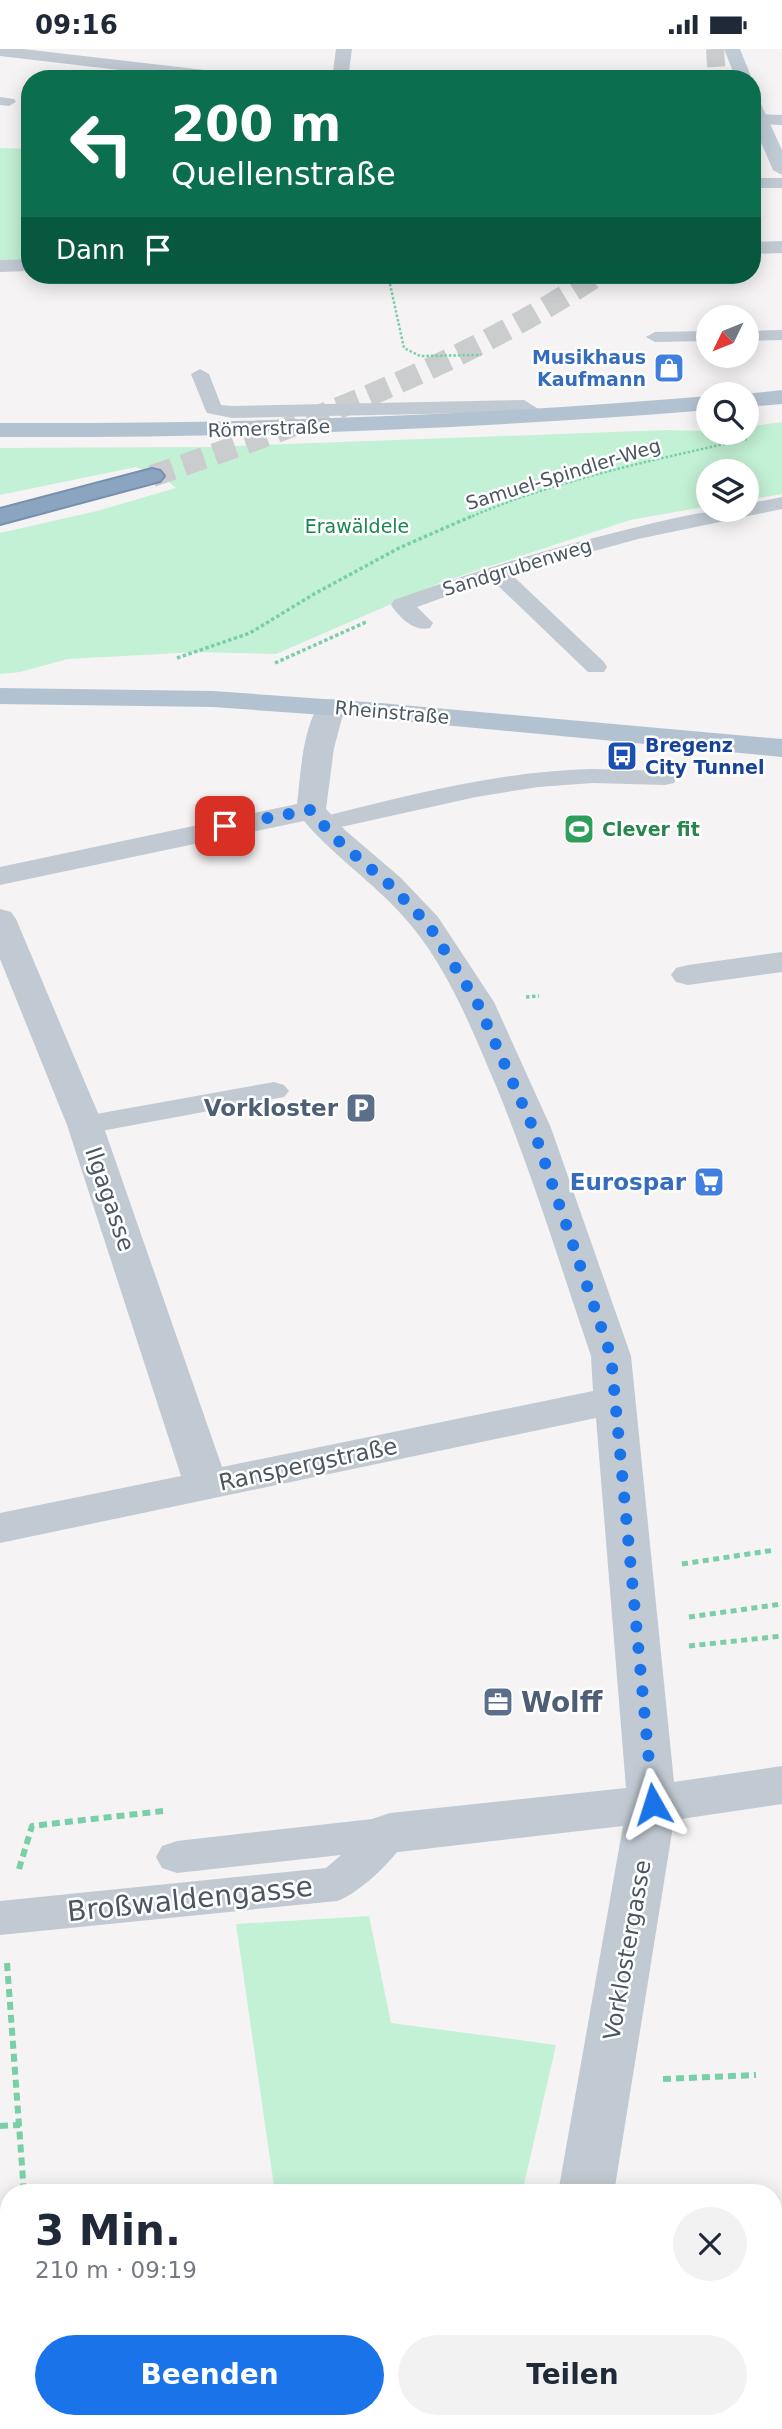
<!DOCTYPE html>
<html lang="de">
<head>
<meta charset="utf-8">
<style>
	body { margin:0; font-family:"DejaVu Sans",sans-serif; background:#f2f2f3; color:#1f2937; height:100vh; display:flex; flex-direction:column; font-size:26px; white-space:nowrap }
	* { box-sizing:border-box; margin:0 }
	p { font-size:23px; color:#747a83 }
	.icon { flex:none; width:38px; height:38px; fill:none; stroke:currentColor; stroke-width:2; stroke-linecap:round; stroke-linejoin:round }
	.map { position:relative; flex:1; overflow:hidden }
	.sheet { position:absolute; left:0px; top:2135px; width:782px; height:245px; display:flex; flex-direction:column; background:#fff; border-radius:28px 28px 0 0; box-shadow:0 4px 18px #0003 }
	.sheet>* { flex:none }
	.guide { position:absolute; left:21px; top:21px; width:740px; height:214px; border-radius:28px; box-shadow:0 4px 18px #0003; background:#0b6e4f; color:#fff; overflow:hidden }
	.needle { width:46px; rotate:227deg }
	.tools { position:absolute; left:696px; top:256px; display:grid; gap:14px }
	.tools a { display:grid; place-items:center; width:63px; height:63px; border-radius:50%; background:#fff; box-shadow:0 4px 18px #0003; font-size:35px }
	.pin { position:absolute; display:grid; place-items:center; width:60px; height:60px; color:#fff; margin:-30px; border-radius:14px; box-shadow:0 4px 10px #0006 }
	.me { position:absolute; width:77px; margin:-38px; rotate:354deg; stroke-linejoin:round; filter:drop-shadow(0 0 5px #0008) }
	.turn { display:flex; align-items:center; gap:24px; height:147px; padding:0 35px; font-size:32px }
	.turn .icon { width:91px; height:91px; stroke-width:2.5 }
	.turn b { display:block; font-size:49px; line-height:60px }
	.then { display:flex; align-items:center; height:66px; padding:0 35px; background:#0003; gap:14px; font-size:26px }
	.round { display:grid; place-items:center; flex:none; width:74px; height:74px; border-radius:37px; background:#f2f2f3 }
	.head { display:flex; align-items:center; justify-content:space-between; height:119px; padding:0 35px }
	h1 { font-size:42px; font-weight:700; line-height:52px }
	.primary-button { display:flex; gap:14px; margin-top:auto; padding:14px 35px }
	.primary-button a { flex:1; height:80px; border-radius:42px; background:#1a73e8; color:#fff; font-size:28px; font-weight:700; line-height:80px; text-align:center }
	.primary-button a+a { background:#f2f2f3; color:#1f2937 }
	.status { display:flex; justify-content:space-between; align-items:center; height:49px; padding:0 35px; background:#fff; direction:ltr }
	.status svg { height:19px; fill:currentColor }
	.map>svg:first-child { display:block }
	.green { fill:#c3f1d5 }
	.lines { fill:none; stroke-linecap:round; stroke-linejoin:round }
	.highway-tunnel-far1 { stroke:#caccce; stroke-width:18; stroke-dasharray:18 9; stroke-linecap:butt }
	.highway-tunnel { stroke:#caccce; stroke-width:22; stroke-dasharray:22 11; stroke-linecap:butt }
	.highway-casing { stroke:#7690ad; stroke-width:4 }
	.path-far3 { stroke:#7ad0a6; stroke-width:2.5; stroke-dasharray:2.5 2; stroke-linecap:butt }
	.path-far2 { stroke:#7ad0a6; stroke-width:3.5; stroke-dasharray:3.5 2.5; stroke-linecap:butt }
	.path-far1 { stroke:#7ad0a6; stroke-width:5; stroke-dasharray:6 4.5; stroke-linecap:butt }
	.path { stroke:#7ad0a6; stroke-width:6; stroke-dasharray:8 5; stroke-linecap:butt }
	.lane { fill:#c1cad2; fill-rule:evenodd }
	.street { fill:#c1cad2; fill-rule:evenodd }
	.secondary { fill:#c1cbd6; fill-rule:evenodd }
	.primary { fill:#b3c2d1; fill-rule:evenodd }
	.highway { fill:#8ba5c1; fill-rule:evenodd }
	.route { stroke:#1a73e8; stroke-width:12; stroke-dasharray:0 21.6 }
	.labels { text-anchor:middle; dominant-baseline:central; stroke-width:5; stroke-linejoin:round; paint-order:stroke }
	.far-shop-label { font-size:19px; font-weight:bold; fill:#366cbe; stroke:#fff; text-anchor:end }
	.far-street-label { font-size:19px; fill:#4a5661; stroke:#fff }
	.far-park-label { font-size:19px; fill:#17864f; stroke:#fff }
	.far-transit-label { font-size:19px; font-weight:bold; fill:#164399; stroke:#fff; text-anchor:start }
	.far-leisure-label { font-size:19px; font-weight:bold; fill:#27864d; stroke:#fff; text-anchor:start }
	.service-label { font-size:23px; font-weight:bold; fill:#4e5e75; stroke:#fff; text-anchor:end }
	.shop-label { font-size:23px; font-weight:bold; fill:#366cbe; stroke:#fff; text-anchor:end }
	.street-label { font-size:23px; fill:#4a5661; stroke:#fff }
	.near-service-label { font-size:28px; font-weight:bold; fill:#4e5e75; stroke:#fff; text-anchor:start }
	.near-street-label { font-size:28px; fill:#4a5661; stroke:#fff }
</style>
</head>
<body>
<div class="status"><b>09:16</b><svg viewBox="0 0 49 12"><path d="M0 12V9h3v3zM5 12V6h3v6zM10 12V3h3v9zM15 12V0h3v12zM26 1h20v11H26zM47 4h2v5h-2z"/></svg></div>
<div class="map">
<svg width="782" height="2380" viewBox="0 0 782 2380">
	<rect width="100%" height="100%" fill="#f5f3f3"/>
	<g class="green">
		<path d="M0,99L30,100V210L0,211Z"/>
		<path d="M782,373V445L747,451V422H709V457L630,471L442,533L276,605L197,603L68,610L20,623L0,625V484L97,462L176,439L164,429L136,418L0,446V399L210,398L666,381L747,383V378Z"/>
		<path d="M369,1867L391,1974L556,1996L522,2144H275L236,1875Z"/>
		<path d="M308,2371H468L466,2380H309Z"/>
	</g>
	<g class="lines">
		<path class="highway-tunnel-far1" d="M715,0L717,30"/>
		<path class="highway-tunnel" d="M152,427C312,372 455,320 598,226"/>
		<g class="highway-casing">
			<path id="highway" d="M152,420L160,422L164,427L160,432L0,475V460Z"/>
		</g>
		<g class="path-far3">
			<path d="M388,226L404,299L420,307L481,306"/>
			<path d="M468,469C556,431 653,411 747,390"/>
		</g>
		<g class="path-far2">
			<path d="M177,609L250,584L314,545L399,499L472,467"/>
			<path d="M275,614L366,573"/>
			<path d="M526,948L539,947"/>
		</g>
		<g class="path-far1">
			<path d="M682,1515L775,1501"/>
			<path d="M689,1568L782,1555"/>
			<path d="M689,1597L782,1587"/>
		</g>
		<g class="path">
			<path d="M19,1820L32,1777L163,1762"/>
			<path d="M7,1914L24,2144"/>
			<path d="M663,2030L756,2026"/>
			<path d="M0,2077L20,2076"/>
			<path d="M774,2236H782"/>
			<path d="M0,2315L9,2316"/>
			<path d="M41,2371V2380"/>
		</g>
		<g class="lane">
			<path d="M0,48L14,50L16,53L9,57L0,56Z"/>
			<path d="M782,281V291L747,292V282Z"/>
			<path d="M709,282V292L655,293L646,288L655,283Z"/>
			<path d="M200,320L209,325L221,356L232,357L524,351L548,366L539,372L520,363L232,369L207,364L205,360L191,325Z"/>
			<path d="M782,448V460L638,490L511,525L604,613L607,618L604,623H588L492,531L417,558L433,574L430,579C414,583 400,569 391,556L394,551C469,524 544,501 621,482C662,472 704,460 747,460V455Z"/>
			<path d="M593,720L665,722L674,724L677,729L674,734L665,736L593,734L538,738L476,748L323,782L314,780L311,775L314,770C405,747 499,722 593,720Z"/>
			<path d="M274,1033L284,1036L289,1042L284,1048L85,1085L74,1082L70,1076L74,1070L85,1067Z"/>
			<path d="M390,1768L404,1773L410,1784C399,1806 361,1844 337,1852L0,1886V1852L326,1819L341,1806L177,1824L162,1819L156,1808L162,1797L177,1792Z"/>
		</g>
		<g class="street">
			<path d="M0,0H23L239,25L247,30H196L0,7Z"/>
			<path d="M336,0H352L348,30H332Z"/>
			<path d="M752,65L782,66V76L752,75Z"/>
			<rect x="752" y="129" width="30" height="10"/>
			<path d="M782,192V204L752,205V193Z"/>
			<path d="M30,210V222L0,223V211Z"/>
			<path d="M331,650L341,652L345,658L334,699L326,760L346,782L401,829L438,868L494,953L551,1079L631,1307L674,1733L782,1717V1755L674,1771L614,2144H558L623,1777L390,1804L372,1798L365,1784L372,1770L390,1764L626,1739L596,1369L0,1494V1464L181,1427L67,1076L0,910V860L11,863L16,870L103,1076L222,1418L593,1342L591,1307C557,1207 527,1107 485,1011C466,966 445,919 414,880C382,839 337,811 304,772L0,836V818L297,755C301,723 302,680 321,652Z"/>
			<path d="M782,903V923L688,936L676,933L671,926L676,919L688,916Z"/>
			<path d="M515,2371H577L576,2380H514Z"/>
		</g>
		<g class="secondary">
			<path d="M724,0H740L752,30H736Z"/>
			<path d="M752,48L760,53L782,101V126L773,121L752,73Z"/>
		</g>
		<g class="primary">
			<path d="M782,341V355L747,358L745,345Z"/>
			<path d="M709,347V361C473,380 237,389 0,388V374C237,375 473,367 709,347Z"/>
			<path d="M0,639L213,642L380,654L782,690V708L380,670L213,658L0,655Z"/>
		</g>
		<use href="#highway" class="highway"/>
	</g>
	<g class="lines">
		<path class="route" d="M225,777L310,761L335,789L390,836L428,875L477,953L533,1079L611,1307L653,1755"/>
	</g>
	<defs>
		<g id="shop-square" transform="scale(1.575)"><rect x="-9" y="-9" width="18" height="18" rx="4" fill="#3f7fe0" stroke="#fff"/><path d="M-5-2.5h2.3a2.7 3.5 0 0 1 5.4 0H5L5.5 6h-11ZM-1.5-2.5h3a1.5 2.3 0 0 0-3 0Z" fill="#fff"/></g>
		<g id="bus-square" transform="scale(1.575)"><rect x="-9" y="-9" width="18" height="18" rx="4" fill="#1a4fb4" stroke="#fff"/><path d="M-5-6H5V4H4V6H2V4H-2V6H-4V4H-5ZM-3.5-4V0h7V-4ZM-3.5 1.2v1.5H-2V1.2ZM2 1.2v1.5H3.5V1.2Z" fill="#fff"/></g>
		<g id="stadium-square" transform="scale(1.575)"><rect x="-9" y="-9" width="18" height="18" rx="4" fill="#2e9e5b" stroke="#fff"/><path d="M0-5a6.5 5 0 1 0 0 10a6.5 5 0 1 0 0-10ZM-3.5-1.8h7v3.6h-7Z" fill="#fff"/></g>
		<g id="parking-square" transform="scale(1.575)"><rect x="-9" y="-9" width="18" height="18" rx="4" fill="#5c6f8a" stroke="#fff"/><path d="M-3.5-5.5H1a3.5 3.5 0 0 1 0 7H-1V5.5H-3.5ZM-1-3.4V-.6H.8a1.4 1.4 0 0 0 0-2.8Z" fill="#fff"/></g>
		<g id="supermarket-square" transform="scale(1.575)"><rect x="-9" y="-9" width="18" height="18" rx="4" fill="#3f7fe0" stroke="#fff"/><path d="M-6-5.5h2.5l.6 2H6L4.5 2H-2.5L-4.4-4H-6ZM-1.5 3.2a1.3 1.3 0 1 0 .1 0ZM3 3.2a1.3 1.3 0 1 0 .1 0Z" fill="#fff"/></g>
		<g id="office-square" transform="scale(1.575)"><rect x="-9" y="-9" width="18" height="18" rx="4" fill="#5c6f8a" stroke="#fff"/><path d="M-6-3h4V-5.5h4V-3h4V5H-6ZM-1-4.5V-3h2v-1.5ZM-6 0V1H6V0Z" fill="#fff"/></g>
	</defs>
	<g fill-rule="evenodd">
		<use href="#shop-square" x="669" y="319"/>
		<use href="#bus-square" x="622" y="707"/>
		<use href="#stadium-square" x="579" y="780"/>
		<use href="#parking-square" x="361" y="1059"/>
		<use href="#supermarket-square" x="709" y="1133"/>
		<use href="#office-square" x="498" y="1653"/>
	</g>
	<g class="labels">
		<g class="far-shop-label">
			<text x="646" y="308">Musikhaus<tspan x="646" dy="22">Kaufmann</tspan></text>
		</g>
		<g class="far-street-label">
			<text transform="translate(269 379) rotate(-2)">Römerstraße</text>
			<text transform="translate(563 425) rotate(-17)">Samuel-Spindler-Weg</text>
			<text transform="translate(517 518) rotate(-17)">Sandgrubenweg</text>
			<text transform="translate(392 663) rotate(5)">Rheinstraße</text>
		</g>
		<g class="far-park-label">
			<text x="357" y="477">Erawäldele</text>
		</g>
		<g class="far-transit-label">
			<text x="645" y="696">Bregenz<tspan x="645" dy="22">City Tunnel</tspan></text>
		</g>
		<g class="far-leisure-label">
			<text x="602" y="780">Clever fit</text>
		</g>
		<g class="service-label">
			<text x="338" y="1059">Vorkloster</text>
		</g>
		<g class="shop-label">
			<text x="686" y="1133">Eurospar</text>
		</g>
		<g class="street-label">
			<text transform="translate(110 1150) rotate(71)">Ilgagasse</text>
			<text transform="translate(308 1415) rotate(-12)">Ranspergstraße</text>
			<text transform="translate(627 1901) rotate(-80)">Vorklostergasse</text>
		</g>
		<g class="near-service-label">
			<text x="521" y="1653">Wolff</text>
		</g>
		<g class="near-street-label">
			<text transform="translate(190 1850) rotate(-6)">Broßwaldengasse</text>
		</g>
	</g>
</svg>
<div class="tools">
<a><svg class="needle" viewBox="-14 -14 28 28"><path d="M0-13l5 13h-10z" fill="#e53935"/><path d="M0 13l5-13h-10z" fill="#747a83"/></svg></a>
<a><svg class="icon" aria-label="search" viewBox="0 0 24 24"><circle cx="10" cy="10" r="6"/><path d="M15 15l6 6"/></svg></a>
<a><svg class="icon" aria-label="layers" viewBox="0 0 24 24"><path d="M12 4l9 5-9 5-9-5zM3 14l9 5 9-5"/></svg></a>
</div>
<div class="pin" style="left:225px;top:777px;background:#d93025"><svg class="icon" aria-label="arrive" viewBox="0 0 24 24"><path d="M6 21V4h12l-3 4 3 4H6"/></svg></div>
<svg class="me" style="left:653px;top:1755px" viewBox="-20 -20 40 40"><path d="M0-17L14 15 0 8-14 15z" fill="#1a73e8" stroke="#fff" stroke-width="4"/></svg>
<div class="guide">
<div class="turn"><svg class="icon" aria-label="left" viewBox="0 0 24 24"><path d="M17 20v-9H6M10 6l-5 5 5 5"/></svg><div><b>200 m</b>Quellenstraße</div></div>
<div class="then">Dann<svg class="icon" aria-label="arrive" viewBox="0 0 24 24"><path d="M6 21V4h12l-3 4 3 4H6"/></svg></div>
</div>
<section class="sheet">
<div class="head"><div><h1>3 Min.</h1><p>210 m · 09:19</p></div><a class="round"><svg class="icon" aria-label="close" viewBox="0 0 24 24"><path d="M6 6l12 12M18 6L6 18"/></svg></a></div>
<div class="primary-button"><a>Beenden</a><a>Teilen</a></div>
</section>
</div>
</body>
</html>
